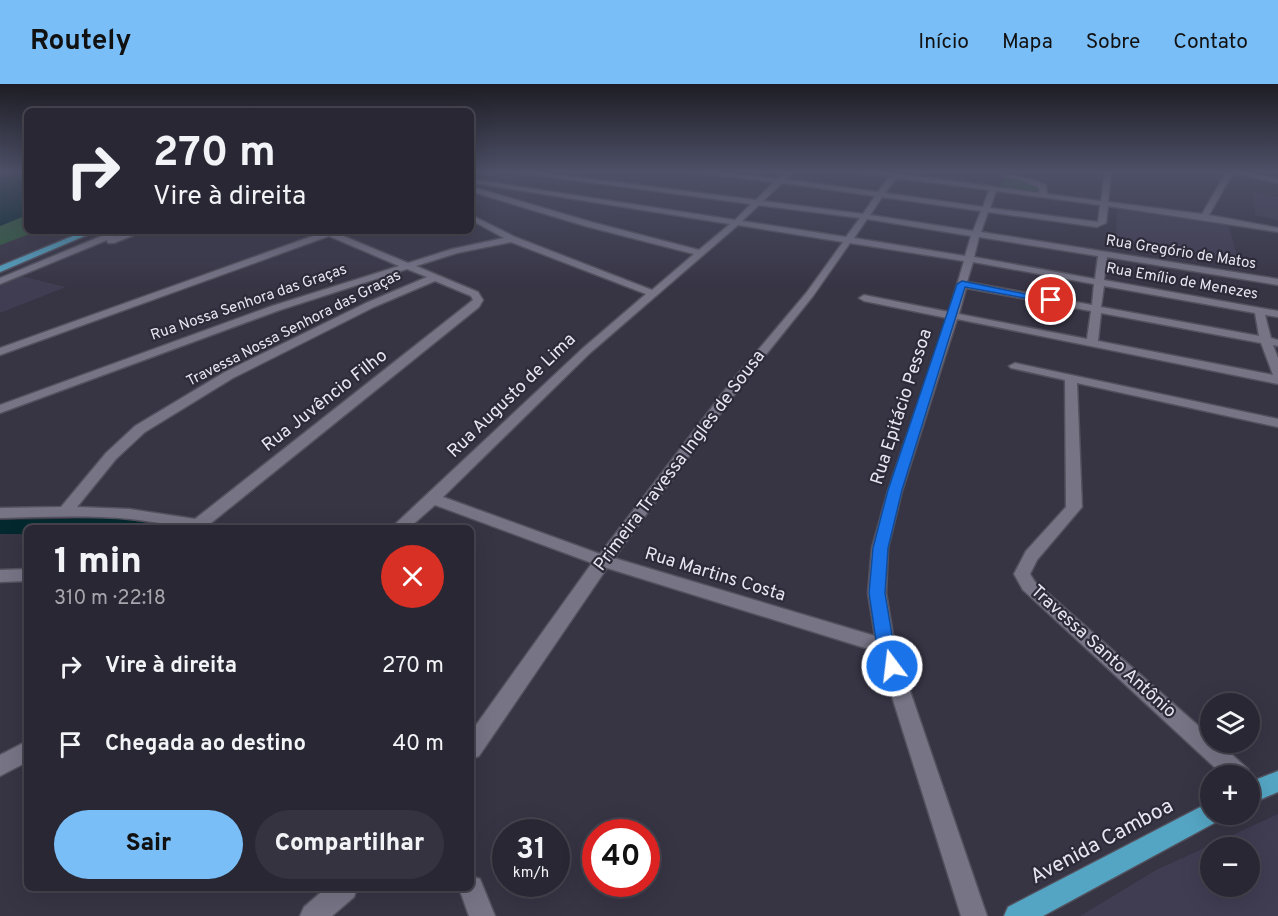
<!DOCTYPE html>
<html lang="pt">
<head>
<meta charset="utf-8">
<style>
	body { margin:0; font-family:Overpass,sans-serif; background:#35333f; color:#f1f3f6; height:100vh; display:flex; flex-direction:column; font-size:22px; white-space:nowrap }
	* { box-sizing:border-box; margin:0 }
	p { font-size:20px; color:#a5a5ac }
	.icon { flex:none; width:33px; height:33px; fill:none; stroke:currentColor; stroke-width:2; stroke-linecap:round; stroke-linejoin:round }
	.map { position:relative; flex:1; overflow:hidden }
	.sheet { position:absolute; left:24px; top:441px; width:450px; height:366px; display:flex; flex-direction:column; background:#292733; border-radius:9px; box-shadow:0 6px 24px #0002,0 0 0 2px #45444e }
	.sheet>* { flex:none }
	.top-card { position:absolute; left:24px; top:24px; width:450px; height:126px; border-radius:9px; box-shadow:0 6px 24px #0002,0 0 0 2px #45444e; background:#292733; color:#f1f3f6; overflow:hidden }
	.buttons { position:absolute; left:1200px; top:609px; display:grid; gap:12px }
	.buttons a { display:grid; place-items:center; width:60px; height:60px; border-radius:50%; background:#292733; box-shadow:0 6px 24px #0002,0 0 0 2px #45444e; font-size:30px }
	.speed { position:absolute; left:492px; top:735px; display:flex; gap:12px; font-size:30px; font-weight:700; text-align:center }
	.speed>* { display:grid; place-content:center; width:78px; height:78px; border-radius:50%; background:#292733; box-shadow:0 6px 24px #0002,0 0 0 2px #45444e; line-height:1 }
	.speed small { font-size:15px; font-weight:400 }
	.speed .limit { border:9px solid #d22; background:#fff; color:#111 }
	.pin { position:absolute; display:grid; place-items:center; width:51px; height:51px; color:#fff; margin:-26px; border:3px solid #fff; border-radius:50%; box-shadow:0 2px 6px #0007 }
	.me { position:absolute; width:66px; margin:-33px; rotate:345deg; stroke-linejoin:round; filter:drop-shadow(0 0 4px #0008) }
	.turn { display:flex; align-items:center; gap:21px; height:126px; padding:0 30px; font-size:27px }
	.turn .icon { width:78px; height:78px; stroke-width:2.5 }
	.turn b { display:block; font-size:42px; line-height:51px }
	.round { display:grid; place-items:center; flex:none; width:63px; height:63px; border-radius:32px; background:#35333f }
	.headline { display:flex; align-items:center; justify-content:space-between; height:102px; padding:0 30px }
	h1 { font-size:36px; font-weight:800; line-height:45px }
	.primary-button { display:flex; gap:12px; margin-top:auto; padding:12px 30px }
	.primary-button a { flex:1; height:69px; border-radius:36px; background:#7abef8; color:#111; font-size:24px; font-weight:800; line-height:69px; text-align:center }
	.primary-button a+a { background:#35333f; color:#f1f3f6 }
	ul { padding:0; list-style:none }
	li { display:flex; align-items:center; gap:18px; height:78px; padding:0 30px }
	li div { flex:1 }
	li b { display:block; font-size:22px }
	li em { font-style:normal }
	header { display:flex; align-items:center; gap:36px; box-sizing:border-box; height:84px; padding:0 30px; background:#7abef8; color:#111 }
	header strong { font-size:28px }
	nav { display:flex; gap:33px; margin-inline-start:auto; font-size:21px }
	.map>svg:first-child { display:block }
	.built { fill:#403c52; fill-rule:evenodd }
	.green { fill:#305e3c }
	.water { fill:#03292e }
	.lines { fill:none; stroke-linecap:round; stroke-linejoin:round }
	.canal { fill:#03292e; fill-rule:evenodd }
	.minor-casing { stroke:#52515d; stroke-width:3 }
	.major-casing { stroke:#52515d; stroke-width:3 }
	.minor { fill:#777486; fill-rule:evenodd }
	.major { fill:#54a5c4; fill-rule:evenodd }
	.route { fill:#1a73e8; stroke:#114b97; stroke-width:1.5 }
	.labels { text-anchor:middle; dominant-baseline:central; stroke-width:4.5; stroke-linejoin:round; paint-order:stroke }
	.far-street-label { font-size:15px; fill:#e7e6f0; stroke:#2d2a39 }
	.street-label { font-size:18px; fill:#e7e6f0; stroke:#2d2a39 }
	.near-street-label { font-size:21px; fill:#e7e6f0; stroke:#2d2a39 }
</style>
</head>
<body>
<header>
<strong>Routely</strong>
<nav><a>Início</a><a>Mapa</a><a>Sobre</a><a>Contato</a></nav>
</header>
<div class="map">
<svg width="1278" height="832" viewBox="0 0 1278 832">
	<rect width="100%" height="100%" fill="#373444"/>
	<g class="built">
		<path d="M1253,109L1278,113V136L1255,131Z"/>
		<path d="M1117,125L1228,140L1238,175L1116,157Z"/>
		<path d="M21,192L66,203L0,229V200Z"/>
		<path d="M1278,730V832H1080L1156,786ZM1210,764H1250V802H1210Z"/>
	</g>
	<g class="green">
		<path d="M1006,92L1038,101L1039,108L999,103Z"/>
		<path d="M27,131V147H38L0,161V142Z"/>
	</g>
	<path class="water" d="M0,87H27V131L0,142Z"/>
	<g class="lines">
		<path class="canal" d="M116,434L148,439L151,444H27V450H0V436Z"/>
		<g class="minor-casing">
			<g id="minor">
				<path d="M506,87H528L756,116L774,98L685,87H710L778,95L786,87H793L785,95L878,108L889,93L858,87H879L1039,109V104L1026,98L1001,92L1003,89L1030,95L1046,101L1047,110L1101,117L1105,87H1111L1108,118L1202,130L1227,87H1244L1278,95V99L1233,89L1209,131L1278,144V148L1108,122L1106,139L1097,143L988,128L981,148L1278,195V201L1107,173L1104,196L1278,227V233L1265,231L1271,254L1278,256V262L1273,261L1278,274V300L957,235L902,407L888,464L886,509L895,563L987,832H961L878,568L607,484L479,672L471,675V648L592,479L435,421L409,444H391L582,265L646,210L511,158L457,169L416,182L478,208L483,216L479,223L211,439L213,444C185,444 158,438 130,435C87,431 43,433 0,434V424L61,423L106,369L135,342L225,288L366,219L427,193L407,185L280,226L0,329V321L272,222L399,182L329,152L0,271V264L321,149L319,147H336V149L408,179L452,165L504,154L471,136V131L515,153L652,206L694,170L585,142L473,108L476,104L591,138L699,166L730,140L474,99L476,96L735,136L751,120ZM896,94L989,106L983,123L885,109ZM782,99L875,112L863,130L763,117ZM996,107L1100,121L1098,138L990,124ZM882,113L981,127L973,147L870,131ZM759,121L860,134L846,153L742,137ZM867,135L971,152L965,172L854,154ZM738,141L843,158L807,208L732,297L600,470L443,413L590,269ZM979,153L1098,172L1095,195L974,173ZM850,159L964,177L949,228L864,211L859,214L864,217L947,234L888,407L872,464L868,509L875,552L614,474L740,303L813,212ZM973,178L1094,200L1092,221L967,198ZM435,197L471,212L473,216L195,435L129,425L77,423L116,375L145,348L233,294L374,223ZM1104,202L1255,229L1259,252L1101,223ZM966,204L1091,227L1087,255L959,230ZM1101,229L1261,259L1273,291L1098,257Z"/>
				<path d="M114,147H125L115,153L132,147H144L114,159H108L107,156L0,200V194Z"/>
				<path d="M1015,279L1278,335V343L1077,299L1082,423L1037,476L1030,490L1035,498L1210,652V658H1218L1248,685L1251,692L1250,695V692H1224L1023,506L1014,490L1026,467L1066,423L1065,296L1011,284L1009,282Z"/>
				<path d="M27,485V497L0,498V486Z"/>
				<path d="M27,657V678L0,692V671Z"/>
				<path d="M471,792L480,795L495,832H469L459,804H471Z"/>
				<path d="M326,804H357L354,813L332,832H300L304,823Z"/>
			</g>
		</g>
		<g class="major-casing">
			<g id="major">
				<path d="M85,147H96L0,188V182Z"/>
				<path d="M1278,687V708L1250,720V698Z"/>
				<path d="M1210,718V730H1221L1218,737L1043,832H1004L1008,823Z"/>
			</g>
		</g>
		<use href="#minor" class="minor"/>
		<use href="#major" class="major"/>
	</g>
	<linearGradient id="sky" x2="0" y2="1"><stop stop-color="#1e1d25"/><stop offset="0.43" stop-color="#4d5067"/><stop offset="1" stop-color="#4d5067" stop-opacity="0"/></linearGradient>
	<rect width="1278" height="204" fill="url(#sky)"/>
	<path class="route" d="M962,197L1055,216L1051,219L965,203L902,406L888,464L885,509L894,563L901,582L898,587L892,589L886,587L877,563L869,509L873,464L888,406L957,200Z"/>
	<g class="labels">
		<g class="far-street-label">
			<text transform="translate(1181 169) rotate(9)">Rua Gregório de Matos</text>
			<text transform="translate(1182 198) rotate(10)">Rua Emílio de Menezes</text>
			<text transform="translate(249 219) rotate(-19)">Rua Nossa Senhora das Graças</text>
			<text transform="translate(294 245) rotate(-27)">Travessa Nossa Senhora das Graças</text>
		</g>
		<g class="street-label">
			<text transform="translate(512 312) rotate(-44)">Rua Augusto de Lima</text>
			<text transform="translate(325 317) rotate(-38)">Rua Juvêncio Filho</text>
			<text transform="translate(902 323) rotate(-72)">Rua Epitácio Pessoa</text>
			<text transform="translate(680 377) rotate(-53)">Primeira Travessa Ingles de Sousa</text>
			<text transform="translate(715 491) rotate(17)">Rua Martins Costa</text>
			<text transform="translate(1103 568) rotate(42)">Travessa Santo Antônio</text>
		</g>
		<g class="near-street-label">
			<text transform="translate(1102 758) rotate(-28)">Avenida Camboa</text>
		</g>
	</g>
</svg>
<div class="buttons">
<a><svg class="icon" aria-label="layers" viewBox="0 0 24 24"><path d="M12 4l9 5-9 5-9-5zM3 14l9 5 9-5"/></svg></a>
<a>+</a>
<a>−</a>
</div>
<div class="speed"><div>31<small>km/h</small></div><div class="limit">40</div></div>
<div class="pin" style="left:1051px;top:216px;background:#d93025"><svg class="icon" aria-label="arrive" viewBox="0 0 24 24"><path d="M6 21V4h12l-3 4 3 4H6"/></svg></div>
<svg class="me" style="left:892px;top:582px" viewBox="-20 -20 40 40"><circle r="17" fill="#1a73e8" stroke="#fff" stroke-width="3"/><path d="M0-11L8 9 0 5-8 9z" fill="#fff"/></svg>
<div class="top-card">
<div class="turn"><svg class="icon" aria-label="right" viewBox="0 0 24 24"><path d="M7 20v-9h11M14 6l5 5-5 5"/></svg><div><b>270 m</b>Vire à direita</div></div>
</div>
<section class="sheet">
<div class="headline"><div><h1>1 min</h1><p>310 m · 22:18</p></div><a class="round" style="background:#d93025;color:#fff"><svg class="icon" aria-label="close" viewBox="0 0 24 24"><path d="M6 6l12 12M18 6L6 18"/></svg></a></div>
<ul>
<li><svg class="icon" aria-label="right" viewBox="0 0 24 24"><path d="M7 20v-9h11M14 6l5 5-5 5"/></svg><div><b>Vire à direita</b></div><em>270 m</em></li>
<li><svg class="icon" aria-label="arrive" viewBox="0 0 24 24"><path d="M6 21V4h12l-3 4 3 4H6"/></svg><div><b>Chegada ao destino</b></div><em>40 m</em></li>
</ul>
<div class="primary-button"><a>Sair</a><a>Compartilhar</a></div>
</section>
</div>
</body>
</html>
